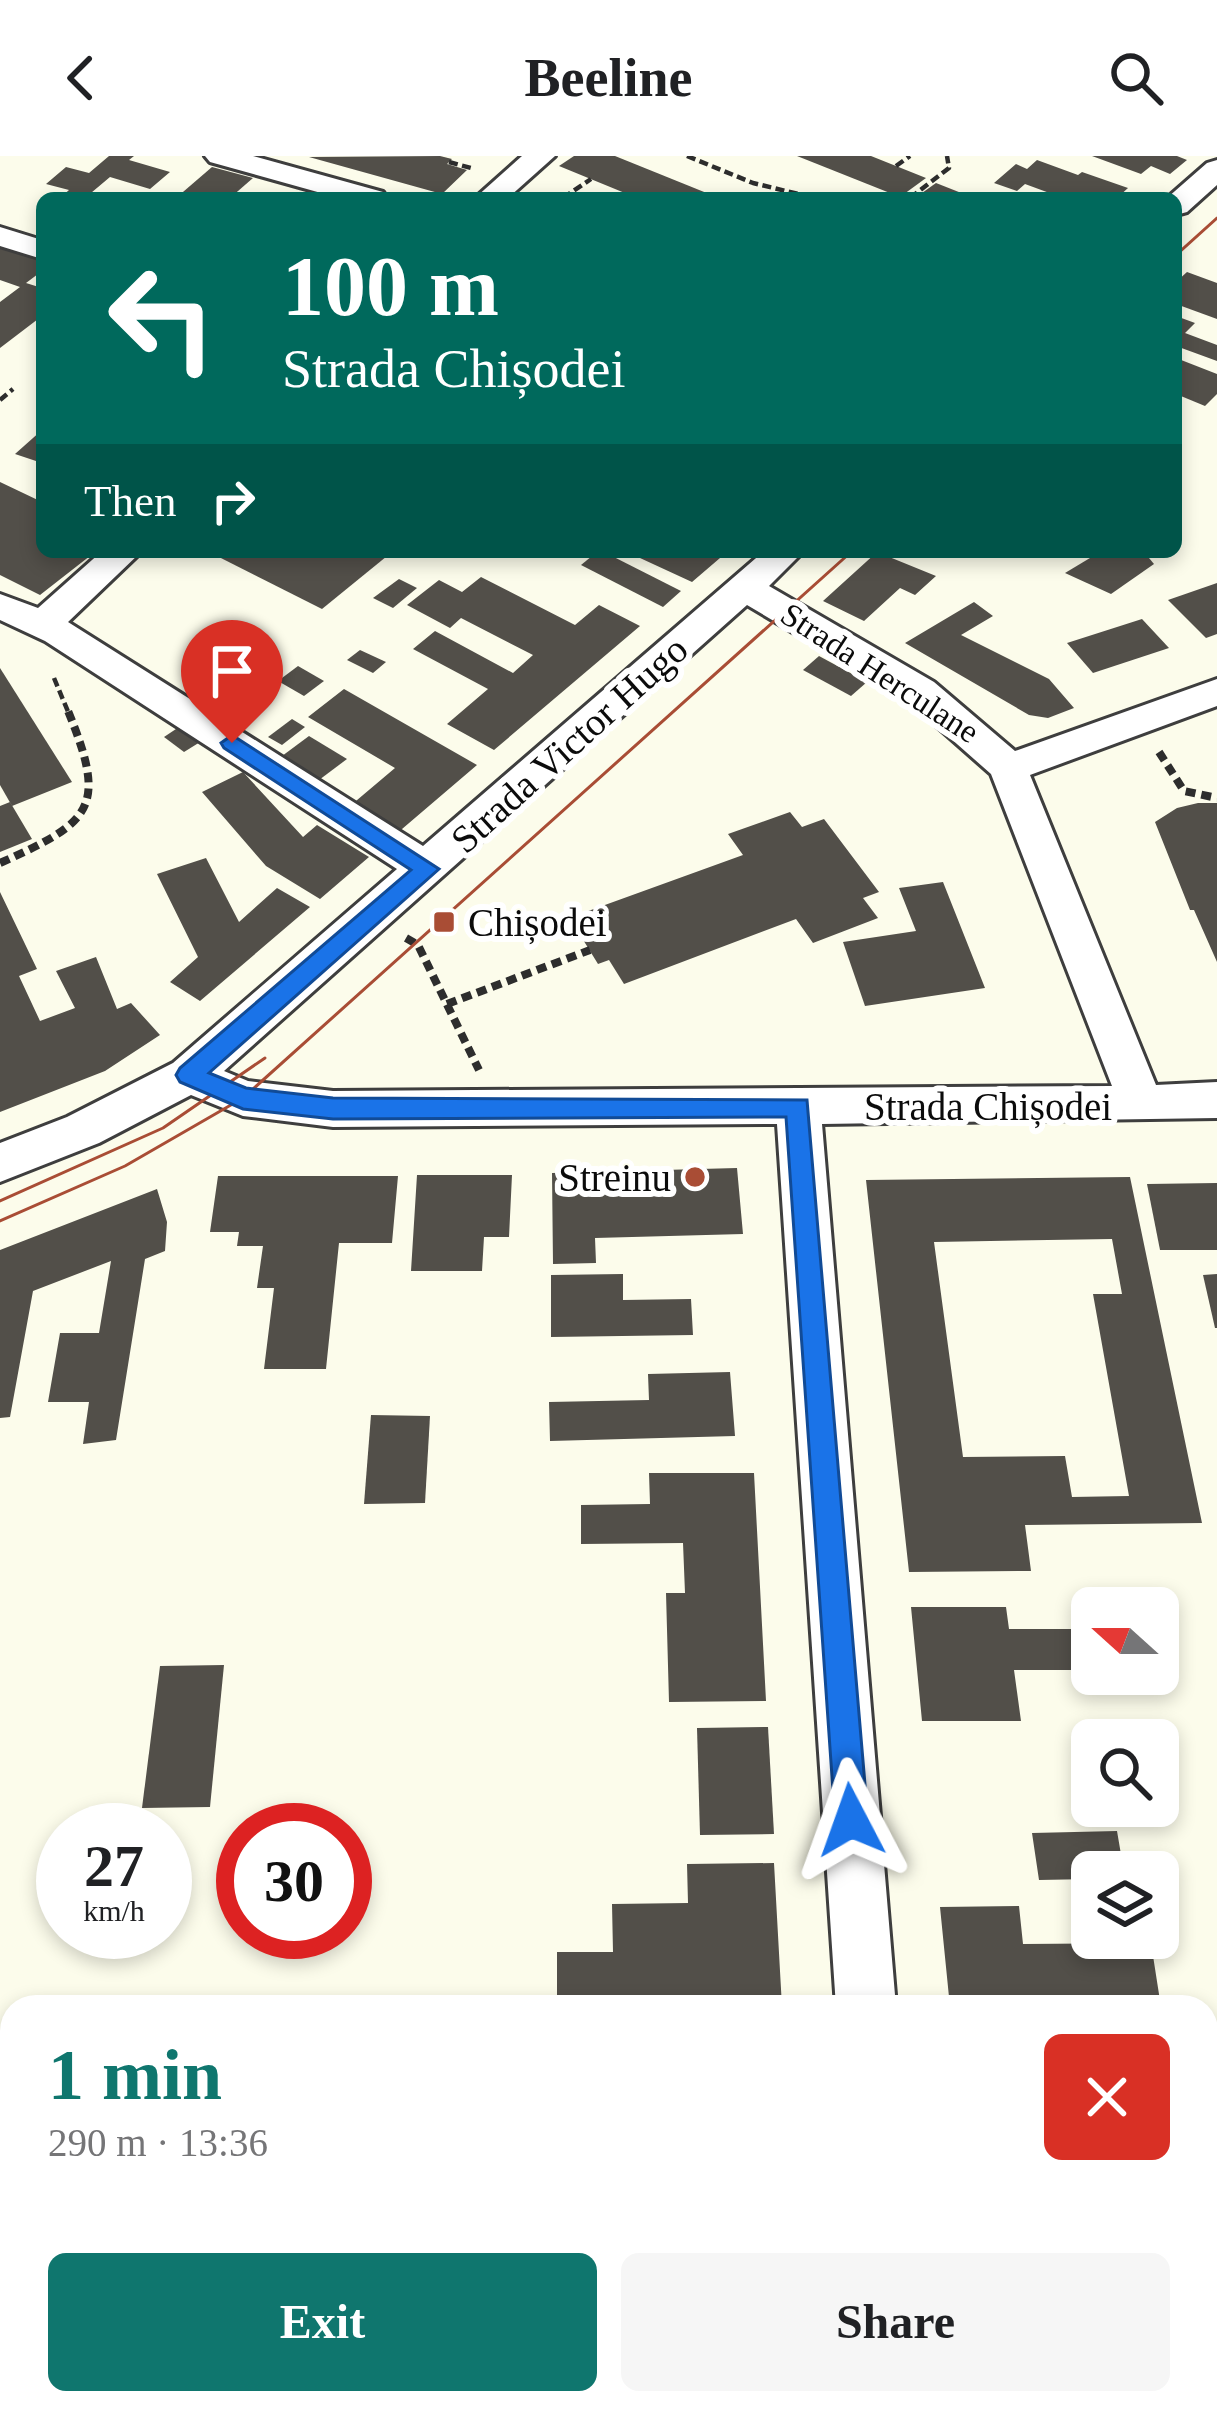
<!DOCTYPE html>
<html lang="en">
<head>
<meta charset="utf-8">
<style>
	body { margin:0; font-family:Georgia,serif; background:#f6f6f6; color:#202124; height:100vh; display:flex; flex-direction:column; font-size:45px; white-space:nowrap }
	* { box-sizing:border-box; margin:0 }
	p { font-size:39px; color:#757577 }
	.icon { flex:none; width:66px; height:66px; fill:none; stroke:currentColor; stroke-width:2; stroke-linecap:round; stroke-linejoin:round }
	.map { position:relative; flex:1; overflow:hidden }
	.side { position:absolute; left:0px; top:1839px; width:1218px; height:420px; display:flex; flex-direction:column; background:#fff; border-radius:36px 36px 0 0; box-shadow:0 6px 18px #0003 }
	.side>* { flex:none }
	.banner { position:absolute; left:36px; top:36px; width:1146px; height:366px; border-radius:18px; box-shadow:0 6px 18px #0003; background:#00695c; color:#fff; overflow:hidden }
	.needle { width:78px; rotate:291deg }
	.tools { position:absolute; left:1071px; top:1431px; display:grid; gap:24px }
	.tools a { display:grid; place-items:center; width:108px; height:108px; border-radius:18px; background:#fff; box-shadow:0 6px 18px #0003; font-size:60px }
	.speed { position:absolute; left:36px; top:1647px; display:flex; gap:24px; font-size:60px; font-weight:700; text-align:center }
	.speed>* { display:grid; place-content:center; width:156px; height:156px; border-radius:50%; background:#fff; box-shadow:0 6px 18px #0003; line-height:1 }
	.speed small { font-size:30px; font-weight:400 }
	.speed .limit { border:18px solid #d22; background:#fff; color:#111 }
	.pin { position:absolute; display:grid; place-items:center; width:102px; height:102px; color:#fff; margin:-123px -51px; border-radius:50% 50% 50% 0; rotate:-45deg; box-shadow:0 0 12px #0007 }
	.pin .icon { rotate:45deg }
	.me { position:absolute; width:132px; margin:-66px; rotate:356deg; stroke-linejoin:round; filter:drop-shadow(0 0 9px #0008) }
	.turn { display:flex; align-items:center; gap:42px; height:252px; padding:0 48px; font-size:54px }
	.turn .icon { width:156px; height:156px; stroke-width:2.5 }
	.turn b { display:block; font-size:84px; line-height:102px }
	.then { display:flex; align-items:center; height:114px; padding:0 48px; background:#0003; gap:24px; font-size:45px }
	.round { display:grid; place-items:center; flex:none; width:126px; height:126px; border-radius:18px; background:#f6f6f6 }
	.overview { display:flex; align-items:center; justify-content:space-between; height:204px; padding:0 48px }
	h1 { font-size:72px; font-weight:800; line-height:90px; color:#0f766e }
	.button { display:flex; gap:24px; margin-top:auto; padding:24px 48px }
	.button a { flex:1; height:138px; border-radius:18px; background:#0f766e; color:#fff; font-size:48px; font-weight:800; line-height:138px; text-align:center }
	.button a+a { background:#f6f6f6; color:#202124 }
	header { display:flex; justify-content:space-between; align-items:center; height:156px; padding:0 48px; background:#fff; font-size:54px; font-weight:800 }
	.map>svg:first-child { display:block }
	.building { fill:#524f49; fill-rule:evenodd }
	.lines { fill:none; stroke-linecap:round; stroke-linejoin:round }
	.minor-casing { stroke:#3e3e3e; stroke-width:6 }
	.path-far1 { stroke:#2d2d2d; stroke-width:4.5; stroke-dasharray:9 4.5; stroke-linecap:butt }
	.path { stroke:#2d2d2d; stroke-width:8; stroke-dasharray:10 6; stroke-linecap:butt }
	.minor { fill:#fff; fill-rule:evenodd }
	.tram { stroke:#a94d35; stroke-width:3 }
	.route { fill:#1a73e8; stroke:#114b97; stroke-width:3 }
	.poi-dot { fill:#a94d35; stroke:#fff; stroke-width:4.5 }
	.labels { text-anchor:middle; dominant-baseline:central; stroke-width:12; stroke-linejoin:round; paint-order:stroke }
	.far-street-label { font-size:33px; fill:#0b0b0b; stroke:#fff }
	.street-label { font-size:39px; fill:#0b0b0b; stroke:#fff }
	.poi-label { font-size:39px; fill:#0b0b0b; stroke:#fff; text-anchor:start }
</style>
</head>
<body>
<header><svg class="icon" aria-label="back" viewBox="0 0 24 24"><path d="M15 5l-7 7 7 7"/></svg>Beeline<svg class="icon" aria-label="search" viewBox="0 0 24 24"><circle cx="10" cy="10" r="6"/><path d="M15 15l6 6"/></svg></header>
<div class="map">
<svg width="1217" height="2259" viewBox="0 0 1217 2259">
	<rect width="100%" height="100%" fill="#fcfceb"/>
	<g class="building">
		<path d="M109,0H134L129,4L170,16L150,33L110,21L85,42H60L69,34L46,28L66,11L89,17Z"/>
		<path d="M440,0L452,3L447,8L467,14L442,38L309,1Z"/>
		<path d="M574,0H615L719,42H637L559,10Z"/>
		<path d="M797,0H871L926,22L900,41Z"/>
		<path d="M1092,0H1177L1187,4L1170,18L1151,10L1141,18Z"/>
		<path d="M1037,4L1078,19L1082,16L1128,32L1117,42H1063L1025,28L1017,35L994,27L1016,8L1027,13Z"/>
		<path d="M212,11L253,22L230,42H176Z"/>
		<path d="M936,27L974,42H915Z"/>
		<path d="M0,87L42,102V115L26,127L42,132V160L0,192V146L20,131L0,124Z"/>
		<path d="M1187,116L1217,127V163L1176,148V126Z"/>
		<path d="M1176,160L1195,167L1185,177L1217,189V205L1176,190Z"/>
		<path d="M1176,202L1217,218V238L1205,250L1176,238Z"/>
		<path d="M42,274V307L15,298Z"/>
		<path d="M0,326L42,346V396H95L40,439L0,419Z"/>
		<path d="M209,396H392L322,453Z"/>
		<path d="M597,396H604L681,435L663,451L581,409Z"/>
		<path d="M627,396L668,398L727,396L692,426Z"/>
		<path d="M877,396L936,420L915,439L900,432L864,465L823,445Z"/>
		<path d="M1100,396H1144L1154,408L1111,438L1065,417Z"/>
		<path d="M481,421L575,469L599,449L640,470L494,594L447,568L488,533L413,493L435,475L513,517L533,499L461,462L450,472L407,449L439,424L462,436Z"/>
		<path d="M399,423L417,432L393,452L373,442Z"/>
		<path d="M1217,427V478L1206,482L1168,444Z"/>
		<path d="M974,446L993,460L961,479L1049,523L1074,552L1048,562L1029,559L905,487Z"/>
		<path d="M1142,463L1169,492L1093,517L1067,487Z"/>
		<path d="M360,494L386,506L373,517L347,504Z"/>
		<path d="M819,500L867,526L851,540L803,514Z"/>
		<path d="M298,510L324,525L304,540L278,525Z"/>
		<path d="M0,512L72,626L12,650L0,629Z"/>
		<path d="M344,533L477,609L395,679L350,650L395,612L308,561Z"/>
		<path d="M292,563L305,571L282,589L268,581Z"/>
		<path d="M182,569L205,583L184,596L164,581Z"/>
		<path d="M309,580L347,603L315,627L278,603Z"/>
		<path d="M243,616L303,681L317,669L369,701L320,743L266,710L202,636Z"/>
		<path d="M10,646L32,683L0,696V650Z"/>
		<path d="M1198,647H1217V806L1194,754H1190L1155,666L1177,652Z"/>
		<path d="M790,656L802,671L824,663L879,736L863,742L878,762L813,787L796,763L624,828L609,804L598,808L582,782L593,778L580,758L743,699L728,678Z"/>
		<path d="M206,702L239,766L277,732L310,751L200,845L170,826L198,801L157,718Z"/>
		<path d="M943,726L985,832L865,850L843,786L916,775L899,732Z"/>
		<path d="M0,736L37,813L19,820L40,865L75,852L56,815L96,801L117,853L131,847L160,879L105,915L0,956Z"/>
		<path d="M737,1012L743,1078L595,1082L596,1107L553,1108L552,1017Z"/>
		<path d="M417,1019H512L509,1081H484L482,1115H411Z"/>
		<path d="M218,1020H398L392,1087H339L326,1213H264L274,1132H257L263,1090H237L239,1076H210Z"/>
		<path d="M1130,1021L1202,1367L1025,1369L1031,1415L909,1416L866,1024ZM1112,1083L1122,1138H1093L1129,1340L1072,1341L1065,1300L963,1301L934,1086Z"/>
		<path d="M1217,1027V1094H1160L1147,1028Z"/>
		<path d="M157,1033L167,1066L165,1095L145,1103L116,1284L83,1288L89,1246H48L60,1177H99L111,1105L33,1135L10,1261L0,1262V1094Z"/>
		<path d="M623,1118V1144L691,1143L693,1179L551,1181V1119Z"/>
		<path d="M1217,1118V1172H1215L1203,1119Z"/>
		<path d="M730,1216L735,1280L550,1285L549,1246L649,1244L648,1218Z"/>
		<path d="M371,1259L430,1260L425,1347L364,1348Z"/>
		<path d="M649,1317H754L766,1545L669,1546L666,1437H685L683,1387L581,1388V1349L650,1348Z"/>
		<path d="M911,1451H1006L1009,1473H1092V1514H1014L1021,1565H922Z"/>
		<path d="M224,1509L210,1651L142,1652L160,1510Z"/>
		<path d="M768,1571L774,1678L700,1679L697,1572Z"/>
		<path d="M1117,1675L1124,1716H1092V1723L1039,1724L1032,1677Z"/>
		<path d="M774,1707L782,1851H671V1842L557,1843V1796H613L612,1748L688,1747L687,1708Z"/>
		<path d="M1019,1750L1023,1788L1151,1787L1161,1851H950L940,1751Z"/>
		<path d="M759,2247H803L804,2259H558V2252Z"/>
	</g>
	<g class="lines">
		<g class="minor-casing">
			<g id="minor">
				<path d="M205,0H253L383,36L387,42H339L210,6Z"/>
				<path d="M522,0H555L508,42H475Z"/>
				<path d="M1217,4V29L1187,56L1176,59V42H1167L1207,7Z"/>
				<path d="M0,71L42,84V103L0,90Z"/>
				<path d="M101,396H141L68,466L423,690L763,396H803L769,430L934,526L1015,595L1217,523V550L1030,619L1156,929L1217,926V962L822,968L896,1851H836L777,968L333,971L243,960L191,939L99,987L0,1026V987L67,961L173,907L397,713L45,485L0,464V438L38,452ZM747,449L907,544L991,618L1112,930L333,935L248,925L224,915Z"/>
				<rect x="863" y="2247" width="66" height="12"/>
			</g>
		</g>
		<g class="path-far1">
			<path d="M687,0L753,27L815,42"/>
			<path d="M449,6L471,12"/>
			<path d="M896,10L910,0"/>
			<path d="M563,42L591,23"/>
			<path d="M910,42L949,12L947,0"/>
			<path d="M0,244L13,233"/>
			<path d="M54,522L69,558"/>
		</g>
		<g class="path">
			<path d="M1159,596L1184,635L1217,642"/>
			<path d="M0,707C92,666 108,652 68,555"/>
			<path d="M406,782L418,789L479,914"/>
			<path d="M447,848L590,794"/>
		</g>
		<use href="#minor" class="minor"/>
		<g class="tram">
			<path d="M1176,99L1217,62"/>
			<path d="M0,1045L163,972L265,902"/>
			<path d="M0,1065L125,1010L243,942L851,396"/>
		</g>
	</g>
	<path class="route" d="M232,579L439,713L209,917L246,932L333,942L807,944L868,1664L863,1676L851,1680L840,1676L835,1664L786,961L333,963L243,953L180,926L176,919L180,912L411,714L224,592L221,587Z"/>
	<g class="poi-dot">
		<rect x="432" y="754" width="24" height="24" rx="6"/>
		<circle cx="695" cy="1021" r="12"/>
	</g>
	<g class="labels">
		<g class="far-street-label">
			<text transform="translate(880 517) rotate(33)">Strada Herculane</text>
		</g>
		<g class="street-label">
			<text transform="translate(569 588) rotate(-42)">Strada Victor Hugo</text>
			<text x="988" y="950">Strada Chișodei</text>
		</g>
		<g class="poi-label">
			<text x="468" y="766">Chișodei</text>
			<text x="671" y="1021" text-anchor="end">Streinu</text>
		</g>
	</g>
</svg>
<div class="tools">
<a><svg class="needle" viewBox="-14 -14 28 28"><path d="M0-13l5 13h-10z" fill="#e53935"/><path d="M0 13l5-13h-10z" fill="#757577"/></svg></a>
<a><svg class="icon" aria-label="search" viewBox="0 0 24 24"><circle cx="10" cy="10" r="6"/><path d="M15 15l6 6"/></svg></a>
<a><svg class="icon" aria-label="layers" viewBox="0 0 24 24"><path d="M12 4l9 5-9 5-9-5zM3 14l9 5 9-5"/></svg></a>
</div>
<div class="speed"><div>27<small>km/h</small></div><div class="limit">30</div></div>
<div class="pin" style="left:232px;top:587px;background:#d93025"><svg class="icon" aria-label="arrive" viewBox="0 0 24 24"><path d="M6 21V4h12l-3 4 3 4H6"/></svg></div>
<svg class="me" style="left:851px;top:1664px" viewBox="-20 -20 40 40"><path d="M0-17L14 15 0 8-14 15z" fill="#1a73e8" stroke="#fff" stroke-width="4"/></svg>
<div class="banner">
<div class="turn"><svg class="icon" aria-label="left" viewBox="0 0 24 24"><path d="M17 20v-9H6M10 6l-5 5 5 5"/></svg><div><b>100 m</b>Strada Chișodei</div></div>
<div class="then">Then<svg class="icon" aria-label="right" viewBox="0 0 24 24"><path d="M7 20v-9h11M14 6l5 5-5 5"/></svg></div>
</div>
<section class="side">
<div class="overview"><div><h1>1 min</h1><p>290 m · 13:36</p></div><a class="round" style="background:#d93025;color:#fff"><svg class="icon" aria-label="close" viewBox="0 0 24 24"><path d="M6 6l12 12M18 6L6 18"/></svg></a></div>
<div class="button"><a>Exit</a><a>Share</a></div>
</section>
</div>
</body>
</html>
